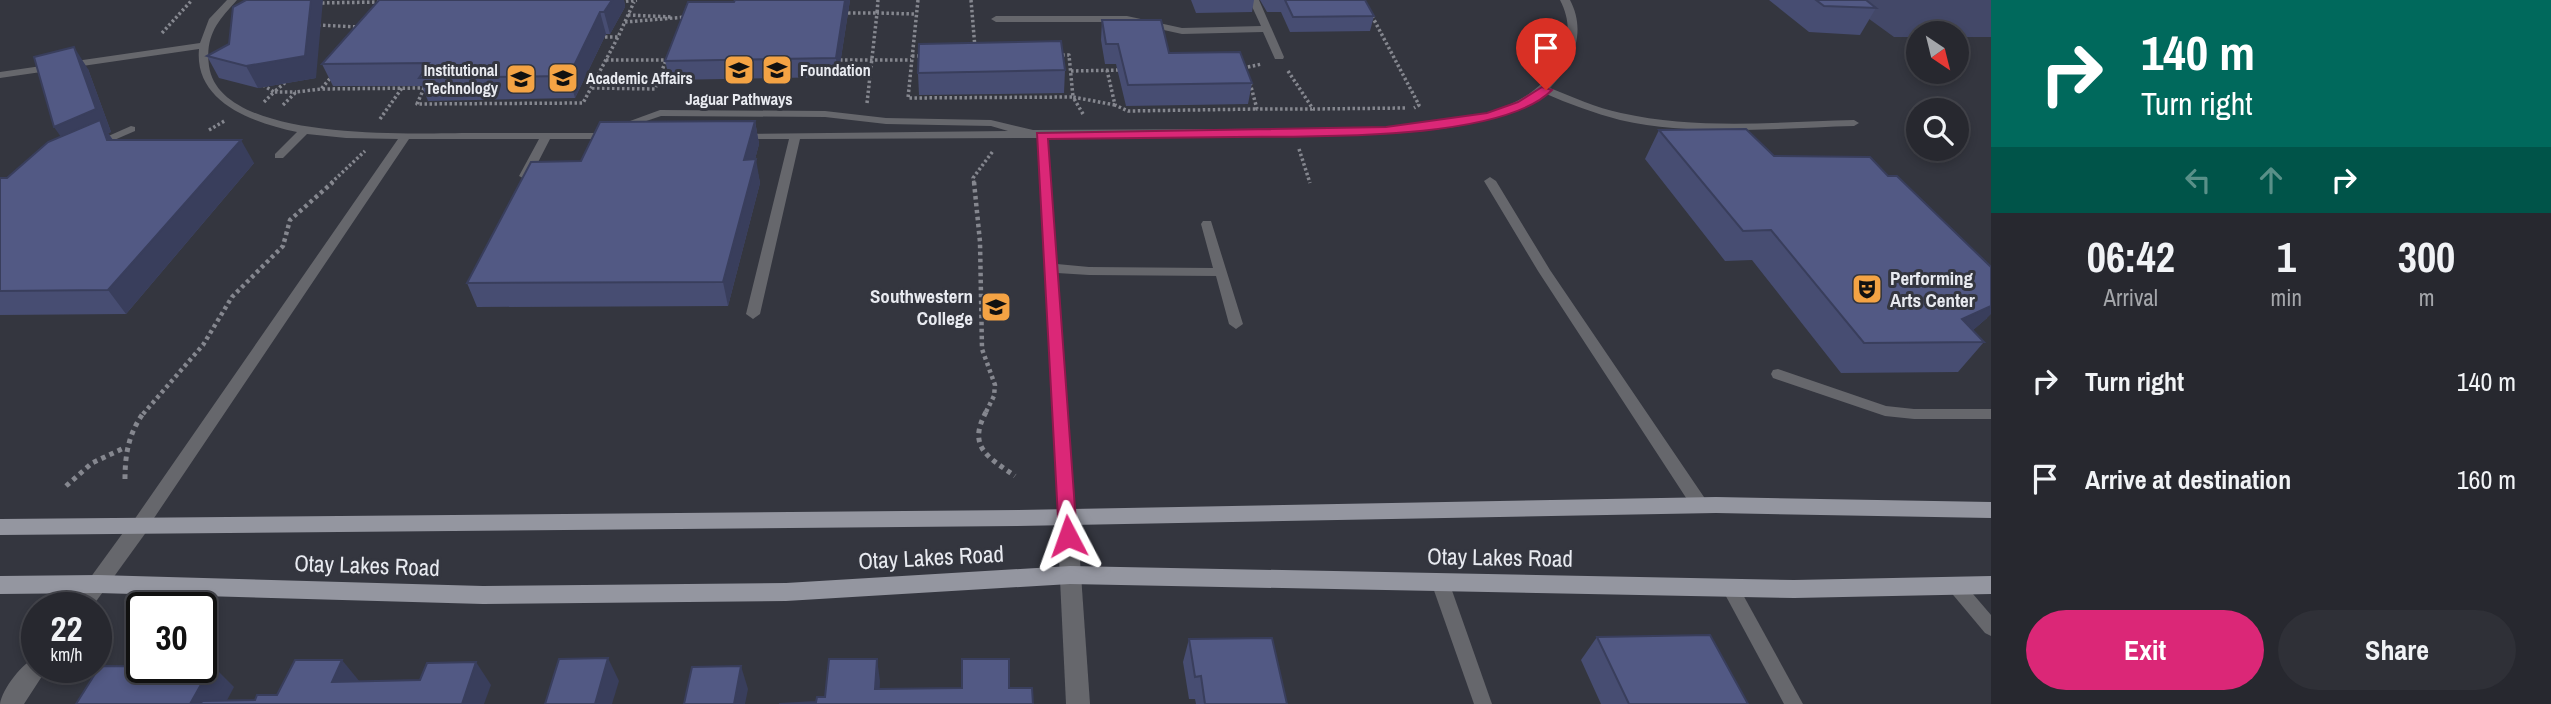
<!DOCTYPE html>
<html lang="en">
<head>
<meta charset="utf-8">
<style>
	body { margin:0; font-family:"Archivo Narrow",sans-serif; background:#2f3037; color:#f1f3f6; height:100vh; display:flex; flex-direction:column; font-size:26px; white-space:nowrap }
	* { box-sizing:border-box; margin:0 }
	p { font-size:23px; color:#a4a6aa }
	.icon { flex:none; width:38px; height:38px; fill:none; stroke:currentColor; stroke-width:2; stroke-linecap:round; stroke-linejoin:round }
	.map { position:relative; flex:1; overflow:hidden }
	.details { display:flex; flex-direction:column; background:#27282f; width:560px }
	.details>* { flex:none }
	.top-card { background:#00695c; color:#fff; overflow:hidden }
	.needle { width:46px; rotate:145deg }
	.tools { position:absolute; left:1906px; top:21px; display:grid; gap:14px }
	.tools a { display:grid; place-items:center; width:63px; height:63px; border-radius:50%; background:#27282f; box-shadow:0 4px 10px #0003,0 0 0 2px #43444b; font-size:35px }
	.speed { position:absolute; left:21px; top:592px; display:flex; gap:14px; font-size:35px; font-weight:700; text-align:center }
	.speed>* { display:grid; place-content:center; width:91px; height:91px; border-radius:50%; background:#27282f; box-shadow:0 4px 10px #0003,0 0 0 2px #43444b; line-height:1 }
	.speed small { font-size:18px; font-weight:400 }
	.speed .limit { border:4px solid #111; border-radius:10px; background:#fff; color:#111 }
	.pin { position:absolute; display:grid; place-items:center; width:60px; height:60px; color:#fff; margin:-72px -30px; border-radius:50% 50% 50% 0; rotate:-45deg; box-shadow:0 0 7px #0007 }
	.pin .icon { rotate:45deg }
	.me { position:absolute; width:77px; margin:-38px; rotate:356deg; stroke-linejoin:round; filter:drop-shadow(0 0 5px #0008) }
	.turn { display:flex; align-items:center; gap:24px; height:147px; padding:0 35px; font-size:32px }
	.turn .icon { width:91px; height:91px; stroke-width:2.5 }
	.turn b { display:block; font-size:49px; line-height:60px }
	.lanes { display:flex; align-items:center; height:66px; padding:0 35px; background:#0003; justify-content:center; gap:35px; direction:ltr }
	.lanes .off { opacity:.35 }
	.eta { display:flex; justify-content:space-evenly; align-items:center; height:119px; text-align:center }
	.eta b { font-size:42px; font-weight:800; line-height:49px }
	.action { display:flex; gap:14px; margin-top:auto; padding:14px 35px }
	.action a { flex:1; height:80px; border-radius:42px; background:#db2777; color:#fff; font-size:28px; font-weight:800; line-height:80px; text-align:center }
	.action a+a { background:#2f3037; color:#f1f3f6 }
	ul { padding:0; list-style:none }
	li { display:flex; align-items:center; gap:21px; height:98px; padding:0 35px }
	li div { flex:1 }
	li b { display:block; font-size:26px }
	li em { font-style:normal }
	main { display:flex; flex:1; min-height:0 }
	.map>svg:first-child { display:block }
	.green { fill:#434868 }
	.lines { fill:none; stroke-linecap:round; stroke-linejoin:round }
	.path-far2 { stroke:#85878f; stroke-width:3.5; stroke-dasharray:2.5 2.5; stroke-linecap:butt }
	.path-far1 { stroke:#85878f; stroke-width:4.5; stroke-dasharray:3.5 3.5; stroke-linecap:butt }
	.path { stroke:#85878f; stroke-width:5; stroke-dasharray:4.5 4.5; stroke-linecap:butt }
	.service { fill:#66676c; fill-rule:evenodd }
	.minor { fill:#66676c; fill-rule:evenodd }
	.primary { fill:#9496a0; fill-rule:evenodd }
	.wall { fill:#474d72 }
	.shaded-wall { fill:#393e5c }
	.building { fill:#525984; stroke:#393e5c; stroke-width:2 }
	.route { fill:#db2777; stroke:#8e194d; stroke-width:2 }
	.labels { text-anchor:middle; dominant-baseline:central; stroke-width:6; stroke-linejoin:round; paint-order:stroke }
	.far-poi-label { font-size:16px; font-weight:bold; fill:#e8eaf0; stroke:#34363f; text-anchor:start }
	.poi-label { font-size:19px; font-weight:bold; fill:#e8eaf0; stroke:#34363f; text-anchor:start }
	.near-street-label { font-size:23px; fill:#e8eaf0; stroke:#34363f }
</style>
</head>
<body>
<main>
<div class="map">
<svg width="1991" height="704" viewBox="0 0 1991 704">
	<rect width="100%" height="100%" fill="#34363f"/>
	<path class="green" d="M1843,0H1991V37H1957L1956,33H1918V37H1894Z"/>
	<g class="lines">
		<g class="path-far2">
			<path d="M918,0L908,98L1073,97L1069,55H1057"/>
			<path d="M971,0L975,48"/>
			<path d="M621,2L637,0"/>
			<path d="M317,3L382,2"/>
			<path d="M843,13H877L878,0"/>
			<path d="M628,15L673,17"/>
			<path d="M1372,16L1419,105L1414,108"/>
			<path d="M625,22L686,17"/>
			<path d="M318,25L358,27"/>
			<path d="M162,33L192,0"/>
			<path d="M600,37H618L634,2"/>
			<path d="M912,56H922"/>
			<path d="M606,60H669"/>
			<path d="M835,60H911"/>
			<path d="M1243,68L1262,64"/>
			<path d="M1107,70L1115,105L1128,111L1257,109"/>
			<path d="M1071,71L1122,70"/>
			<path d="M1288,71L1313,109L1405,108"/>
			<path d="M333,75L321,89L424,88L426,85"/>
			<path d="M1250,83L1257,109H1312"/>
			<path d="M263,85L274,92L287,81"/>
			<path d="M424,88L417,104L583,103L618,37"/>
			<path d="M592,88L655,89L666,60"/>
			<path d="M264,102L274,92H296"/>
			<path d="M867,103L877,13L916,14"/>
			<path d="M283,105L296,92L321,89"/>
			<path d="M1083,114L1073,97L1115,105"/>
			<path d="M380,119L402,88"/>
			<path d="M209,130L226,120"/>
			<path d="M1299,149L1310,183"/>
			<path d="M331,183L365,151"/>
			<path d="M974,183L973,178L993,151"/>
		</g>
		<g class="path-far1">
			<path d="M974,182L980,242L982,349L995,385L994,396L985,414"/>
			<path d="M143,414L203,345L232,297L283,246L290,220L333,182"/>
		</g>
		<g class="path">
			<path d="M986,412C967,447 988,457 1015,476"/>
			<path d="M125,479C125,453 129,433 144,412"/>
			<path d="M66,486L92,463L124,448"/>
		</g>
		<g class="service">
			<path d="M227,0H237C218,21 205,35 209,66C220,144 415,133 472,133C518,133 565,133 611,133L617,136L611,139H550L531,176L525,179L519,176L539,139H409L146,530L140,532L134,530L132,525L134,520L398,139L346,138L307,134L283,158H275V154L297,132C253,123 194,102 199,49L0,78V72L200,43L209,19Z"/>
			<path d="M1249,0H1259L1284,57L1283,59H1275L1263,32L1182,34L1127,22H996L991,19L996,16H1127L1182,28L1261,26Z"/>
			<path d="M1560,0H1570C1587,32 1573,64 1550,88C1573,97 1596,108 1621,113C1697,130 1777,122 1854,120L1859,123L1854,126C1776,128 1696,137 1620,120C1594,113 1569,104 1544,93C1486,144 1320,135 1244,135C1179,136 1113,136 1048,137L1057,264L1089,267L1213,268L1201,224L1203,221H1211L1243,324L1236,329L1229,324L1216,276L1089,275L1057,273L1075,517L1073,522L1067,524L1061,522L1059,517L1037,138L800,139L760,314L753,319L746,314L789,139H740L736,138V134L1008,131L991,126L886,124L825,117L661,116L617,131L611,128L660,110L825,111L886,118L991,120L1033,130L1386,128C1446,121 1525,121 1559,61C1570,41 1571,21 1560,0Z"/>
			<path d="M131,126L135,127V131L98,147H90L88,145Z"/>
			<path d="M1490,177L1496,181L1550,270L1706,500L1708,505L1706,510L1700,511L1694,510L1538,271L1484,181Z"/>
			<path d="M1778,369L1886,406L1914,409H1991V419H1914L1885,416L1773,378L1771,374L1773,370Z"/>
			<path d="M1440,575L1446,577L1449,582L1492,704H1474L1431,582L1434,577Z"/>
			<path d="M1955,578L1961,580L1991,615V636L1985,633L1949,590L1946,585L1949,580Z"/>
			<path d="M1730,580L1736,582L1803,704H1784L1721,587L1724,582Z"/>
		</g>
		<g class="minor">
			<path d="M1067,509L1074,511L1077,517L1090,704H1066L1057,517L1060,511Z"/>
			<path d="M140,517L147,519L150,525L147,531L92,607H69L133,519Z"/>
			<path d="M37,657V667H48L24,704H0C2,689 23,662 37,657Z"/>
		</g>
		<g class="primary">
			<path d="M1716,497L1991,502V518L1716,513L1018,526L0,535V519L1018,510Z"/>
			<path d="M1070,566L1794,580L1991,576V594L1794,598L1070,584L786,601L483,604L98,593L0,594V576L98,575L483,586L786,583Z"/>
		</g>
	</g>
	<g class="wall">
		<path d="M379,0H624L625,7L610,34H606L575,98L428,101L422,86H333L322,64Z"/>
		<path d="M850,0L838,77L670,80L665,61Z"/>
		<path d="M1191,0H1254L1252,12L1196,13Z"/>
		<path d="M1260,0H1365L1374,16L1370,31L1290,32L1281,12H1267Z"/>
		<path d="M1769,0H1866L1876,8L1860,35L1809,32Z"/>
		<path d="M1102,20L1169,53L1252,83L1248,104L1126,106L1116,64H1105L1101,40Z"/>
		<path d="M207,56L316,78L258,88L219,78Z"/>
		<path d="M88,69L111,132L108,133L113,140L254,163L126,314L0,315V178H7L61,136Z"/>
		<path d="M1065,70L1064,93L919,95L918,73Z"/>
		<path d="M755,121L759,144L755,159L760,183L728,306L477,307L467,283L581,161Z"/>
		<path d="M1659,130L1774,156L1888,176L1987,318L1973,330L1984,342L1958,372L1841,373L1752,260L1725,261L1645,159Z"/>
		<path d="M1597,637L1748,704H1601L1581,660Z"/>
		<path d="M1189,639L1287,704H1196L1195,699H1189L1183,662Z"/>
	</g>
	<g class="shaded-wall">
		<path d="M311,0H323L316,78L258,88L246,66Z"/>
		<path d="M612,0H624L625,7L610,34L604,12Z"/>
		<path d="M845,0H850L838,77L836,58Z"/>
		<path d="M600,12L606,34L575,98L569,76Z"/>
		<path d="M74,47L88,69L111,132L108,133L115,143L70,150L54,127Z"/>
		<path d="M755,121L759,144L749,183L744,160Z"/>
		<path d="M241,140L254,163L126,314L108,290Z"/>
		<path d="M756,159L760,183L728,306L723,282Z"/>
		<path d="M1991,306V314L1987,318L1964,338L1962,319Z"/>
		<path d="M608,658L619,681L612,704H595Z"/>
		<path d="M877,659L880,681L879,704L875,689Z"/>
		<path d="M342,660L360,682H332Z"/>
		<path d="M476,662L491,685L484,704H462Z"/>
		<path d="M212,665L234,687L225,704H190Z"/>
		<path d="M741,666L748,689L745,704H734Z"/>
	</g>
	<g class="building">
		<path d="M246,0H311L305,56L246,66L207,56L229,44L233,7Z"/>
		<path d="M379,0H612L604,12H600L569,76L419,78L429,63L322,64Z"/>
		<path d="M735,0H845L836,58L665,61L688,2H734Z"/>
		<path d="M1285,0H1365L1374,16L1293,17Z"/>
		<path d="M1816,0H1866L1876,8L1824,6Z"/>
		<path d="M1102,20H1161L1169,53L1240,52L1252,83L1128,85L1118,44H1106Z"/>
		<path d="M1061,41L1065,70L918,73L919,44Z"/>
		<path d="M74,47L96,109L54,127L34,57Z"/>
		<path d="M100,120L107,140H241L108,290L0,291V178H7L48,142Z"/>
		<path d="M755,121L744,160L756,159L723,282L467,283L531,162L581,161L600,122Z"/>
		<path d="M1746,129L1774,156L1870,157L1888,176H1897L1991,267V306L1962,319L1984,342L1864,343L1771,230L1743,231L1659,130Z"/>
		<path d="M1710,635L1748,704H1629L1597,637Z"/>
		<path d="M1272,638L1287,704H1205L1201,676L1195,677L1189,639Z"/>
		<path d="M608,658L595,704H545L559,659Z"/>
		<path d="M829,659H877L875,689L962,688V659H1009V688H1032L1033,704H779L816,702L817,697H825Z"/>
		<path d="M295,660H342L332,682L420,680L427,663L476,662L462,704H201L202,701L255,700L257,695H277Z"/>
		<path d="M201,665H212L190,704H76L100,666L201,667Z"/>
		<path d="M741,666L734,704H684L692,667Z"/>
	</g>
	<path class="route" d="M1542,87L1552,90C1501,142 1308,136 1235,137C1173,138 1110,138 1048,139L1077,536L1075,542L1068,544L1061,542L1059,536L1037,133L1386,127L1487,113L1518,102Z"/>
	<defs>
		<g id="university-square" transform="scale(1.575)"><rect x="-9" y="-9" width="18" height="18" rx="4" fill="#f4a344" stroke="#34363f"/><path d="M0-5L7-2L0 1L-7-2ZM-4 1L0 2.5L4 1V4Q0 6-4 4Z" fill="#111"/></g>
		<g id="theatre-square" transform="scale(1.575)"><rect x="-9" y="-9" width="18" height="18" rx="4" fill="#f4a344" stroke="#34363f"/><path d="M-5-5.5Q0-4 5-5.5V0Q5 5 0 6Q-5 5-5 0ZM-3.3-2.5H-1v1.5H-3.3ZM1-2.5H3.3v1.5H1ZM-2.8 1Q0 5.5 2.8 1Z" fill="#111"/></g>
	</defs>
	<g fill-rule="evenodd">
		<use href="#university-square" x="739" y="70"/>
		<use href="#university-square" x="777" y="70"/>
		<use href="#university-square" x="563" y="78"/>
		<use href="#university-square" x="521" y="79"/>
		<use href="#theatre-square" x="1867" y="289"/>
		<use href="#university-square" x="996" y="307"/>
	</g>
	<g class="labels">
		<g class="far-poi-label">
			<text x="498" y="70" text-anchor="end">Institutional<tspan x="498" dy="18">Technology</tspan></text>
			<text x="800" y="70">Foundation</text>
			<text x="586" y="78">Academic Affairs</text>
			<text x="739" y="99" text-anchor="middle">Jaguar Pathways</text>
		</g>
		<g class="poi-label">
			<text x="1890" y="278">Performing<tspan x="1890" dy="22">Arts Center</tspan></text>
			<text x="973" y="296" text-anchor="end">Southwestern<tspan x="973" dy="22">College</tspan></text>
		</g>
		<g class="near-street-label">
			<text transform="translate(931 557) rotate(-3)">Otay Lakes Road</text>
			<text transform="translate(1500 557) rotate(1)">Otay Lakes Road</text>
			<text transform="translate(367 565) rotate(2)">Otay Lakes Road</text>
		</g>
	</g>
</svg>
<div class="tools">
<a><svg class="needle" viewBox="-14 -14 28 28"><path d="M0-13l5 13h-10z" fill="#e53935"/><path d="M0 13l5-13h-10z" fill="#a4a6aa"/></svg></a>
<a><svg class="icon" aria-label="search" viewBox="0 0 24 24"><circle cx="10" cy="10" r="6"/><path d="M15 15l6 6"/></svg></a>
</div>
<div class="speed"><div>22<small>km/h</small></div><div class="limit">30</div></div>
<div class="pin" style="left:1546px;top:90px;background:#d93025"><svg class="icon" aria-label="arrive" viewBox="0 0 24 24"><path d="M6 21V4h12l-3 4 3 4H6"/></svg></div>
<svg class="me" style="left:1068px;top:536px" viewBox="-20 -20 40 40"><path d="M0-17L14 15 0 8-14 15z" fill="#db2777" stroke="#fff" stroke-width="4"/></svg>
</div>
<section class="details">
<div class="top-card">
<div class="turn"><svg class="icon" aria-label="right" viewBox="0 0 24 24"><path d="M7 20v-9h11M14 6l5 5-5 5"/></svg><div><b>140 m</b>Turn right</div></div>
<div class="lanes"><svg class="icon off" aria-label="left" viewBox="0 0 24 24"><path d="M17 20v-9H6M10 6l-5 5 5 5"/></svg><svg class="icon off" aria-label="ahead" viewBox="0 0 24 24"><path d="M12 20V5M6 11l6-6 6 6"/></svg><svg class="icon" aria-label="right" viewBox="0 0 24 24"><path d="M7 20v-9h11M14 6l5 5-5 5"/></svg></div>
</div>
<div class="eta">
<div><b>06:42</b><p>Arrival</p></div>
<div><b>1</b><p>min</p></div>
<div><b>300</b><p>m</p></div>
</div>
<ul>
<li><svg class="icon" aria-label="right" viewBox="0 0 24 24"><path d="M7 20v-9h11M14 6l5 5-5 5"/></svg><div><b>Turn right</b></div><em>140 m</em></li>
<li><svg class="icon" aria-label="arrive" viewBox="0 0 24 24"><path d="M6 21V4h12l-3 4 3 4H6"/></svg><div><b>Arrive at destination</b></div><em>160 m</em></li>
</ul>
<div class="action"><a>Exit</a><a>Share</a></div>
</section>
</main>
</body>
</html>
